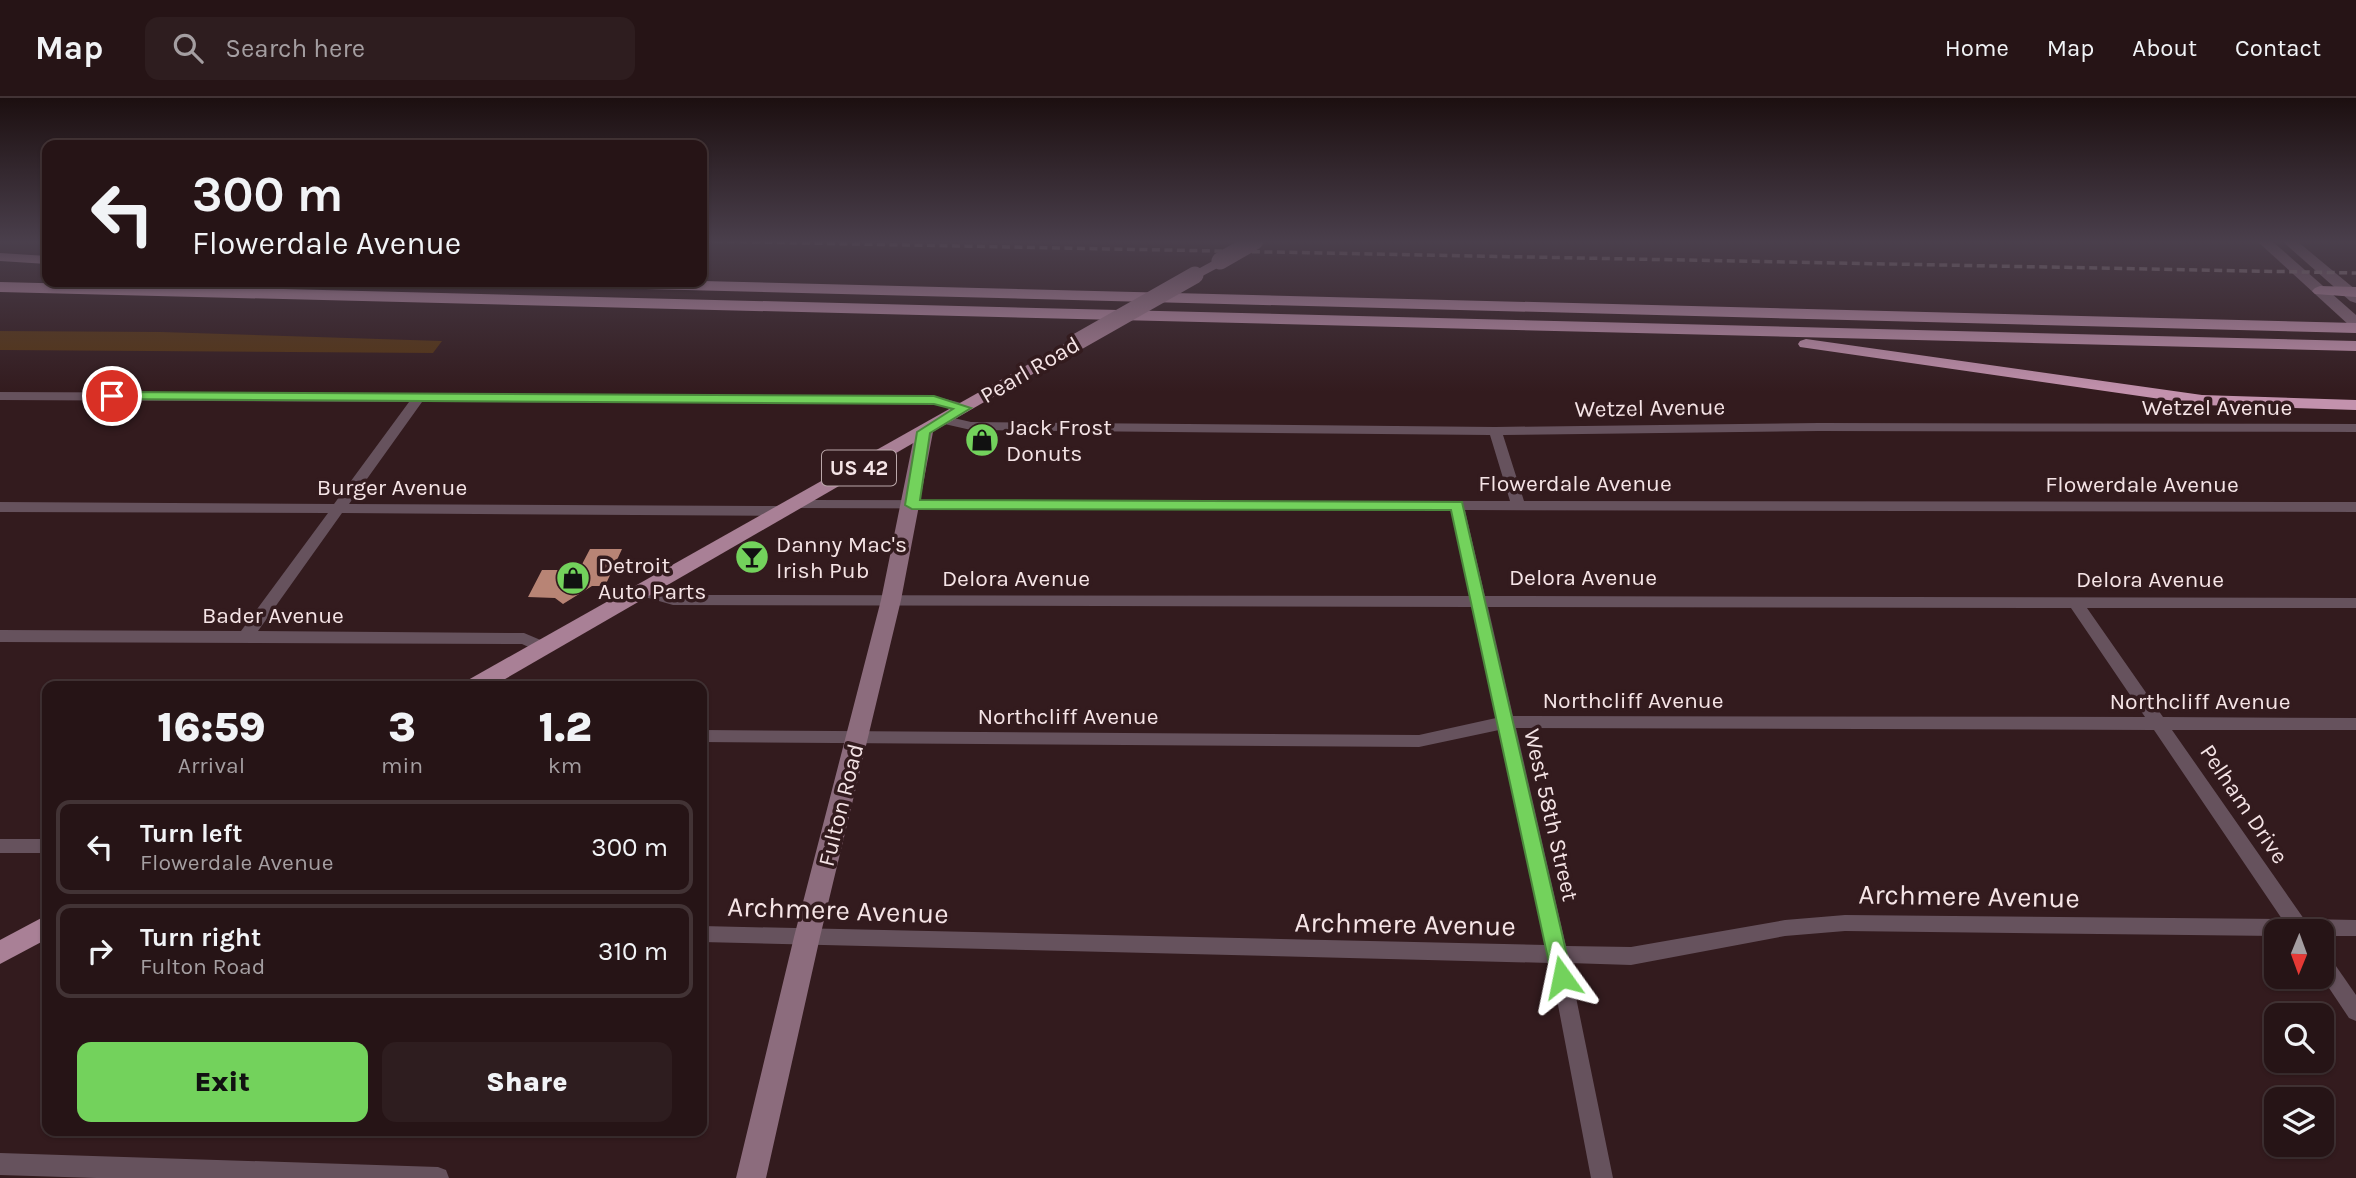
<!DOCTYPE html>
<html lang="en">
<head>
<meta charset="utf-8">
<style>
	body { margin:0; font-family:Karla,sans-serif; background:#2e1d1f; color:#f1f3f6; height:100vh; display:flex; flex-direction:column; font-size:26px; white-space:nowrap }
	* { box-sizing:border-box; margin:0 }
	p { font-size:23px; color:#a49ea1 }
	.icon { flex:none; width:38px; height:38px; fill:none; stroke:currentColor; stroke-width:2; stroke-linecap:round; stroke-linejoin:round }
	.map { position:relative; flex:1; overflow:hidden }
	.panel { position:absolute; left:42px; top:583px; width:665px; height:455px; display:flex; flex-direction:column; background:#261416; border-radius:14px; box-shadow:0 2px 5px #0004,0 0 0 2px #423335 }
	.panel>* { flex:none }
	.hud { position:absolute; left:42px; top:42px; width:665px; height:147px; border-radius:14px; box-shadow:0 2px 5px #0004,0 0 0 2px #423335; background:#261416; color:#f1f3f6; overflow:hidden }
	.needle { width:46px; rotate:181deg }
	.buttons { position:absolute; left:2264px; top:821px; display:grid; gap:14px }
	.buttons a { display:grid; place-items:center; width:70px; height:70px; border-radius:14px; background:#261416; box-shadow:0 2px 5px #0004,0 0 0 2px #423335; font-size:35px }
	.pin { position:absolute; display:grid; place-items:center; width:60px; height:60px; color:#fff; margin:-30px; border:4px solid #fff; border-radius:50%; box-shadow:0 2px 7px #0007 }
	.me { position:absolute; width:77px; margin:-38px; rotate:348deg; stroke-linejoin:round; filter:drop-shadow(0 0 5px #0008) }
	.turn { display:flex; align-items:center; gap:24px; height:147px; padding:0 35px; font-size:32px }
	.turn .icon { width:91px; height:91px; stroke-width:2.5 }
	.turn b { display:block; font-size:49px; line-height:60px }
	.eta { display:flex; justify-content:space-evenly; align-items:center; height:119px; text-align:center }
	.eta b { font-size:42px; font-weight:800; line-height:49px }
	.primary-button { display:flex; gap:14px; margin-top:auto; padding:14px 35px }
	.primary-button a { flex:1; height:80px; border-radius:14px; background:#73d25c; color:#111; font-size:28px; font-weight:800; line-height:80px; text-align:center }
	.primary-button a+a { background:#2e1d1f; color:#f1f3f6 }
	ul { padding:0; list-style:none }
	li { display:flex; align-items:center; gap:21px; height:94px; margin:0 14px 10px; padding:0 21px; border:4px solid #423335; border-radius:14px }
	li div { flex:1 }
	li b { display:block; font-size:26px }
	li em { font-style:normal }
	header { display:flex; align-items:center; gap:42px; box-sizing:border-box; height:98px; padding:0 35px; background:#261416; border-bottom:2px solid #423335 }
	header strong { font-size:33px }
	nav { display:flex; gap:38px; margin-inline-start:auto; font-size:24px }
	.search { width:490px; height:63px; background:#2e1d1f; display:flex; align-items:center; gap:18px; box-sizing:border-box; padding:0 24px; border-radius:14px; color:#a49ea1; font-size:26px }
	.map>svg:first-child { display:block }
	.green { fill:#563411 }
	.building { fill:#b88475 }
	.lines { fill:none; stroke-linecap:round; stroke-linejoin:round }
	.street { fill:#66525d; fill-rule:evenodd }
	.secondary { fill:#8c6c7d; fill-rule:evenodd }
	.primary { fill:#a98096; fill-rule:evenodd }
	.highway { fill:#c392ad; fill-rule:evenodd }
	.rail { stroke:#a49093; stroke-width:3.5; stroke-dasharray:8 4.5; stroke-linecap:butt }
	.primary-bridge { stroke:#a98096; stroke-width:17 }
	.route { fill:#73d25c; stroke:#4b883c; stroke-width:2 }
	.labels { text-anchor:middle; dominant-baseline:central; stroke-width:7; stroke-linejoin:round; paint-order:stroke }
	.shield { fill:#331b1e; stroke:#bba8aa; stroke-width:2 }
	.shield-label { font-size:21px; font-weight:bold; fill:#f5e4e6 }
	.street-label { font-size:23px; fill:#f5e4e6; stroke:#331b1e }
	.poi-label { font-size:23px; fill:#f5e4e6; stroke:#331b1e; text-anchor:start }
	.near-street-label { font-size:28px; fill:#f5e4e6; stroke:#331b1e }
</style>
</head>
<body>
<header>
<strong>Map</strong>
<div class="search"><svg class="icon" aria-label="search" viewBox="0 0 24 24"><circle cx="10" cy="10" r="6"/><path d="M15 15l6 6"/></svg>Search here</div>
<nav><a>Home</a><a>Map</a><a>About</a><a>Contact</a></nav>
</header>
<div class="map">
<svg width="2356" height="1080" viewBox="0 0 2356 1080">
	<rect width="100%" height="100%" fill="#331b1e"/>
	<path class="green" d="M0,233L161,234L442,243L433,255L0,252Z"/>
	<path class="building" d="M590,451H622L605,488H592L563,506L555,500L528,499L542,472H579Z"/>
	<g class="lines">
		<g class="street">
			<path d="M0,294L934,298L969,307L971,310L964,314L934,306L422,304L349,406L783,408L790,413L783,418L342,415L258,533L524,535L550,546L552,550L544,556L522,546H509L0,544V532L241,533L328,415L0,414V404L334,406L409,304L0,302Z"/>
			<path d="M945,318L971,324L1495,329L1819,325L2356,326V334L1819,333L1503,337L1524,403L2356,404V414L1465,412L1485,498L2356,500V510H2087L2163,619L2356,620V632H2172L2304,821L2356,822V838H2322V833H2277V838L1845,833L1785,838L1631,867L1569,865L1613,1080H1591L1550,865L702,844V828L1546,847L1499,632L1419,649L702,644V632L1419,637L1496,620L1472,509L673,507L638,497L635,493L643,488L673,497L1470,498L1451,412L794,410L787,406L794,402L1510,403L1490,337L971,332L940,325L938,322ZM1488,509L2071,510L2145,619L1513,618ZM1516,630L2154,632L2282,821L1845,817L1785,822L1631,849L1566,848Z"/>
			<rect x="0" y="741" width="47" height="14"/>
			<path d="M2322,855L2329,858L2356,897V923L2349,920L2321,878Z"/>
			<path d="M0,1055L438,1069L446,1072L449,1080H96L0,1077Z"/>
		</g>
		<g class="secondary">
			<path d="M2257,143H2272L2356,217V230L2350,228Z"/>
			<path d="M2282,143H2297L2356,192V205L2350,203Z"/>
			<path d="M924,329L933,334L901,502L820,839L766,1080H736L794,839L881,502L915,334Z"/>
		</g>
		<g class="primary">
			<path d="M1220,159L1225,160L1227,163L1225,166L1195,182L1187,177Z"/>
			<path d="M1077,239L1083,241L1085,244L1083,247L493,588H465L468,582Z"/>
			<path d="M47,817V841L0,866V842Z"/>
		</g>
		<g class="highway">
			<path d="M0,155L47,158V166L0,163Z"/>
			<path d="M702,183L2356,225V235L567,189L559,184Z"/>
			<path d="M0,184L2356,243V253L0,194Z"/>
			<path d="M2320,188L2356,189V199L2315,196L2312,193L2315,190Z"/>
			<path d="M1806,241L2202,297L2356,302V312L2202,307L1800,249L1798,246L1800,243Z"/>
		</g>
		<path class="rail" d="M702,143L2356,175"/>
		<g class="primary-bridge">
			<path d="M1220,163L1255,143"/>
			<path d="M1077,244L1195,177"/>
		</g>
	</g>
	<linearGradient id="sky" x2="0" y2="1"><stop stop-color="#1c0f10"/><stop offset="0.49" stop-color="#4a3f4c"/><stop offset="1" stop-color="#4a3f4c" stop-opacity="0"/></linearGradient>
	<rect width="2356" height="294" fill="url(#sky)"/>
	<path class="route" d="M112,294L934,298L971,310L930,335L920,402L1462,404L1572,879L1569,885L1562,888L1555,885L1552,879L1451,412L912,411L905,407L917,334L953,311L934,306L107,301L105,298Z"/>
	<defs>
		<g id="shop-disc" transform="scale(1.75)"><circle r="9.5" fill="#73d25c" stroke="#331b1e"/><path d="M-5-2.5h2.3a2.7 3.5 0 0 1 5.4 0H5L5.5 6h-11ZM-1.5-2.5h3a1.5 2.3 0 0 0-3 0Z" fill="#111"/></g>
		<g id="bar-disc" transform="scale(1.75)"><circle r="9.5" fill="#73d25c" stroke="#331b1e"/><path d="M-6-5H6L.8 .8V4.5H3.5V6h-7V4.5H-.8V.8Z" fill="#111"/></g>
	</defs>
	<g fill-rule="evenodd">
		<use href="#shop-disc" x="982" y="342"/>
		<use href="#bar-disc" x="752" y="459"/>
		<use href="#shop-disc" x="573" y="480"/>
	</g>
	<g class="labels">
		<rect class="shield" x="822" y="352.5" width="74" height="35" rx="5"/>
		<g class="shield-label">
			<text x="859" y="370">US 42</text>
		</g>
		<g class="street-label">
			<text transform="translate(1030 272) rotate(-30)">Pearl Road</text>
			<text x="2217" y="309">Wetzel Avenue</text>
			<text transform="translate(1650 310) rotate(-1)">Wetzel Avenue</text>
			<text x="1575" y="385">Flowerdale Avenue</text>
			<text x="2142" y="386">Flowerdale Avenue</text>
			<text x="392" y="389">Burger Avenue</text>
			<text x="1583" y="479">Delora Avenue</text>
			<text x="1016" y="480">Delora Avenue</text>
			<text x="2150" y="481">Delora Avenue</text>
			<text x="273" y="517">Bader Avenue</text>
			<text x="1633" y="602">Northcliff Avenue</text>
			<text x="2200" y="603">Northcliff Avenue</text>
			<text x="1068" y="618">Northcliff Avenue</text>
			<text transform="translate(2244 706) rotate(56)">Pelham Drive</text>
			<text transform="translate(841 707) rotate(-76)">Fulton Road</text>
			<text transform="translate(1551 717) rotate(77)">West 58th Street</text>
		</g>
		<g class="poi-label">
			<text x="1006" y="329">Jack Frost<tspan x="1006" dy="26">Donuts</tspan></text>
			<text x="776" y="446">Danny Mac's<tspan x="776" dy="26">Irish Pub</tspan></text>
			<text x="598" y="467">Detroit<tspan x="598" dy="26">Auto Parts</tspan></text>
		</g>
		<g class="near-street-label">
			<text transform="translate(1969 798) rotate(1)">Archmere Avenue</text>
			<text transform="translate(838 812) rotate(2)">Archmere Avenue</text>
			<text transform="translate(1405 826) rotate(1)">Archmere Avenue</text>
		</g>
	</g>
</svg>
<div class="buttons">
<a><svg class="needle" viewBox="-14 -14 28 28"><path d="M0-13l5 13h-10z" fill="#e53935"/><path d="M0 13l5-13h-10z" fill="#a49ea1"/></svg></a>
<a><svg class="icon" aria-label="search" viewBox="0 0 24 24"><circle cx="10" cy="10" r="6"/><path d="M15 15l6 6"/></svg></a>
<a><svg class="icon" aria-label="layers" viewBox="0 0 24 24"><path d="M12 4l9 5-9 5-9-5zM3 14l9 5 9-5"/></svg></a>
</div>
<div class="pin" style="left:112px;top:298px;background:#d93025"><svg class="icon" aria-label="arrive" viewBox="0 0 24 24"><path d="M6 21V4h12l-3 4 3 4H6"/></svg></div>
<svg class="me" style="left:1562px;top:879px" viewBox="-20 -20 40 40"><path d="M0-17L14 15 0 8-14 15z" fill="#73d25c" stroke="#fff" stroke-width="4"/></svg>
<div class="hud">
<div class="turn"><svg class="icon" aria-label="left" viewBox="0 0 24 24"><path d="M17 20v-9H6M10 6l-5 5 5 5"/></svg><div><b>300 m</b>Flowerdale Avenue</div></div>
</div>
<section class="panel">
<div class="eta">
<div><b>16:59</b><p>Arrival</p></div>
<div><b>3</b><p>min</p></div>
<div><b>1.2</b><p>km</p></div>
</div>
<ul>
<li><svg class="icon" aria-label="left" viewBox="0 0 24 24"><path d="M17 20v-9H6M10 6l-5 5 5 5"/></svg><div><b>Turn left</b><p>Flowerdale Avenue</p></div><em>300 m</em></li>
<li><svg class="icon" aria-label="right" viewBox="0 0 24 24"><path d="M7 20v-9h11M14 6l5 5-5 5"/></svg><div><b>Turn right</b><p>Fulton Road</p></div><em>310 m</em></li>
</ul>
<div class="primary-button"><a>Exit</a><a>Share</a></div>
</section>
</div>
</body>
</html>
